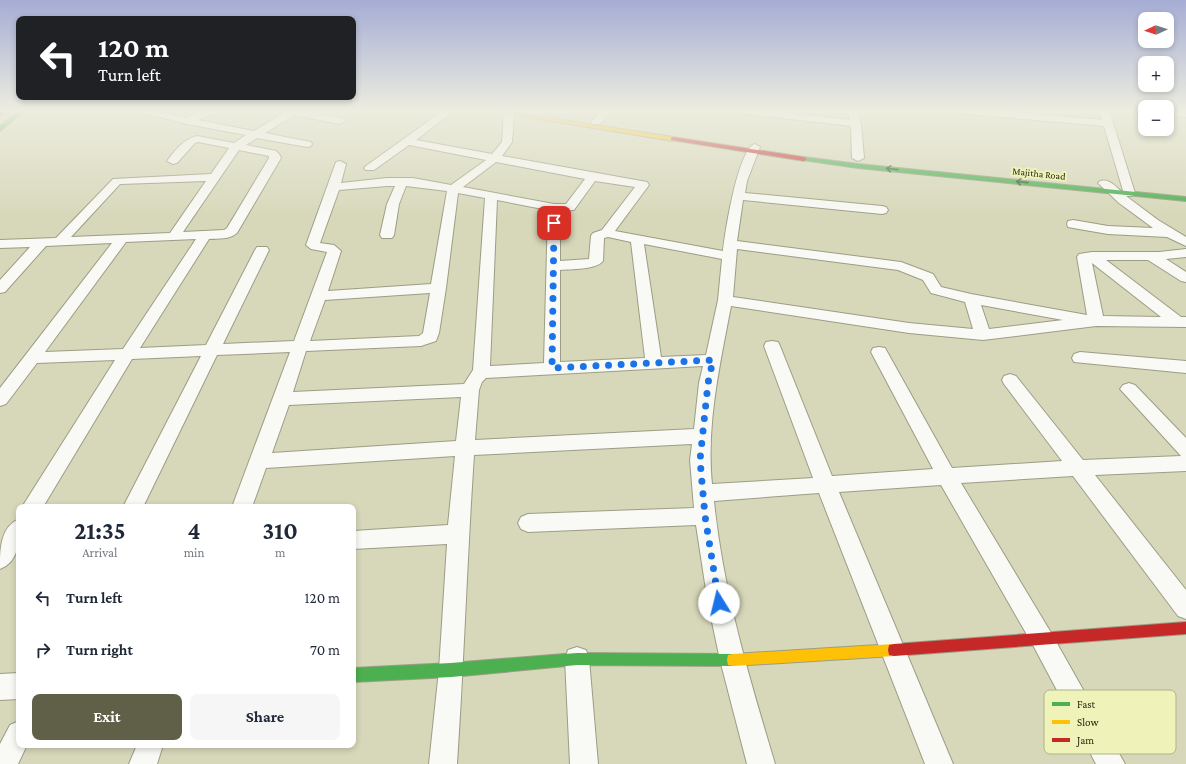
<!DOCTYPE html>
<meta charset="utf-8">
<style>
body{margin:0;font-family:"Crimson Pro",serif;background:#f6f6f7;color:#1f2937;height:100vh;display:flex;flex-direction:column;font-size:15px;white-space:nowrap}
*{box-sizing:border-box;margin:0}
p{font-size:13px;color:#747a83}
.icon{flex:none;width:22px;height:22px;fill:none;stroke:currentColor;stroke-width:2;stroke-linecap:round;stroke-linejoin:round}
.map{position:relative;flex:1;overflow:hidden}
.details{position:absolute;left:16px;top:504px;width:340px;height:244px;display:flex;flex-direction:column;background:#fff;border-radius:8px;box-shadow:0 2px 6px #0003}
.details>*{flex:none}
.guide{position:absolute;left:16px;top:16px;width:340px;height:84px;border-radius:8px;box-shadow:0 2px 6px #0003;background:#202124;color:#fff;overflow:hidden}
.needle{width:26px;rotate:266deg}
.tools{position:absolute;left:1138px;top:12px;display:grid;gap:8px}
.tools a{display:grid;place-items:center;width:36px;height:36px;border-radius:8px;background:#fff;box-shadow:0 2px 6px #0003;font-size:20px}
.pin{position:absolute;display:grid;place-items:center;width:34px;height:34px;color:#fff;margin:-17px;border-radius:8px;box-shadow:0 2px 6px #0006}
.me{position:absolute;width:44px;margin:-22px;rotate:351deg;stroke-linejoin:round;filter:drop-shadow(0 0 3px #0008)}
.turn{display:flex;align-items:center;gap:14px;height:84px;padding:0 16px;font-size:18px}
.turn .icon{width:52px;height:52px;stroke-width:2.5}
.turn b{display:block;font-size:28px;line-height:34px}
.eta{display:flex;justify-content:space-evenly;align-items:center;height:68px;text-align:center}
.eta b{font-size:24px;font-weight:700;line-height:28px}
.primary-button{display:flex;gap:8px;margin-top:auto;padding:8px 16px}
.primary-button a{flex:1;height:46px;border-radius:8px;background:#5f6047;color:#fff;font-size:16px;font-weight:700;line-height:46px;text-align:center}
.primary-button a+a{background:#f6f6f7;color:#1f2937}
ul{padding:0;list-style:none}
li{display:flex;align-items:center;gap:12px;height:52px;padding:0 16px}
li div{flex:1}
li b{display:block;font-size:15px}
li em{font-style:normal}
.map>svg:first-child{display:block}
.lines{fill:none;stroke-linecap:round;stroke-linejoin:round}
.street-casing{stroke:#9c9d85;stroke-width:2}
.fast-casing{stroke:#9c9d85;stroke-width:2}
.slow-casing{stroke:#9c9d85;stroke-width:2}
.jam-casing{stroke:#9c9d85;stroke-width:2}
.street{fill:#f9f9f5;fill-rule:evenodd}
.fast{fill:#4caf50;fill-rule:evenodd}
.slow{fill:#ffc107;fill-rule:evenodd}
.jam{fill:#c62828;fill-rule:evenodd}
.oneway{stroke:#336029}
.route{stroke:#1a73e8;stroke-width:7;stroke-dasharray:0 12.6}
.labels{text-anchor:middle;stroke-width:4;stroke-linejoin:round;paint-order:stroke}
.far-street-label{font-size:10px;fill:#1e1f09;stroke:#eff3ba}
.key{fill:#eff3ba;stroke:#b0b385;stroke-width:1}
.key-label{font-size:11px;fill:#1e1f09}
</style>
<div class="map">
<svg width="1186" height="764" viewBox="0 0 1186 764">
<rect width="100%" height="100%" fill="#d7d8ba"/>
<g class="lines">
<g class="street-casing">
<path id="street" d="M 138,110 L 155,110 L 186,118 L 205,110 L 219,110 L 217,112 L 198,120 L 254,131 L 289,110 L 301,110 L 344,119 L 345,121 L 340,124 L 294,115 L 265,133 L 311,142 L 312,144 L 311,146 L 307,147 L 257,138 L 246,145 L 276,151 L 279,154 L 281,158 L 237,233 C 229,240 219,238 209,239 L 140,348 L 206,345 L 255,250 L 257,247 L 267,247 L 269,250 L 223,344 L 294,341 L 327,252 L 311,249 L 306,245 L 336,162 L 340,161 L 346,164 L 341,183 L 387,178 L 413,178 L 451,185 L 486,160 L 409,145 L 374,170 L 366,170 L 364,168 L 366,166 L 444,110 L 455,110 L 416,140 L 492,154 L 502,142 L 504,114 L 509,111 L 514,114 L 512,142 L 502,156 L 647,182 L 649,185 L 615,231 L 723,251 C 725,233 738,148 755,144 L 760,147 L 747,181 L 745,193 L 882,206 L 886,207 L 888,210 L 886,213 L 882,214 L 743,200 L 737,241 L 901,262 L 933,274 L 941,287 L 971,294 L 1087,315 L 1077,257 L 1079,254 L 1092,252 L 1159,252 L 1186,249 L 1186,257 L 1166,259 L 1186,272 L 1186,282 L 1181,281 L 1148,260 L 1106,260 L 1181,317 L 1186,317 L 1186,327 L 1096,326 L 983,340 L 909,333 L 731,306 C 720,364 706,425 712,484 L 813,478 L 764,346 L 766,342 L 772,341 L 778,342 L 780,346 L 832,476 L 933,469 L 871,352 L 873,348 L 879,347 L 885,348 L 952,468 L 1062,461 L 1004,384 L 1002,380 L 1004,376 L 1010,374 L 1016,376 L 1083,460 L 1181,456 L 1120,389 L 1123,385 L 1129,383 L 1135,385 L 1186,438 L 1186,471 L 1095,475 L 1186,590 L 1186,619 L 1178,616 L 1073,476 L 961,483 L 1050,631 L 1125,764 L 1096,764 L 1034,647 L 941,485 L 839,492 L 953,764 L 925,764 L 819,493 L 714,501 C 723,591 749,677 775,764 L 747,764 L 720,660 L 708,603 L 696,525 L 528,532 L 521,529 L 518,523 L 521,517 L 528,514 L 694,508 L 690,460 L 692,444 L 474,455 C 467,558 464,661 457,764 L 429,764 L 439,670 L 447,544 L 353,549 L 353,531 L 448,525 L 455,456 L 266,468 L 252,507 L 232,507 L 290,352 L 217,355 L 143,507 L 123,507 L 201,356 L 132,359 L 43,507 L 22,507 L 115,360 L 37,363 L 6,404 L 0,406 L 0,388 L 112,243 L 46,246 L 5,292 L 0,293 L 0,280 L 30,247 L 0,248 L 0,240 L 56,238 L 113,179 L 211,174 L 229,148 L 198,142 L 195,143 L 177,163 L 173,164 L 167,161 C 175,150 184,139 197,136 L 234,143 L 246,135 L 187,124 L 140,112 ZM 239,150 L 269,156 L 269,158 L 227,228 L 224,230 L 183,232 ZM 496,162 L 585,179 L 566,204 L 554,204 L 463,187 ZM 206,181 L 170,233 L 71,237 L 120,184 ZM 595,181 L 635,187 L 602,230 L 593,233 L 591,236 L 589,259 L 560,261 L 560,211 L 574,210 ZM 387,186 L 395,186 L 387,204 L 380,235 L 382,238 L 392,238 L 394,235 L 399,204 L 406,186 L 447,191 L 431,284 L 328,291 L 341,251 L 334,245 L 320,243 L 339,190 ZM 458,193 L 485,198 L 473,370 L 464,384 L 293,392 L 306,351 L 421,346 L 436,341 L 439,333 L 446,288 ZM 497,200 L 548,210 L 544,363 L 490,366 ZM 608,237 L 631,242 L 645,358 L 560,362 L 560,270 C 571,269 596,270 603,261 L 604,238 ZM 196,239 L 123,349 L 45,352 L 126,242 ZM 644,244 L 722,259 L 718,300 L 706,355 L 661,357 ZM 737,249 L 898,270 L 923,280 L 931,293 L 965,302 L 973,329 L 909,323 L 733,297 ZM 1092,263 L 1161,317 L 1103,316 ZM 430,293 L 423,333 L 419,336 L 310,341 L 325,300 ZM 981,305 L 1063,320 L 989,329 ZM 703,366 L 699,383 L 694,429 L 475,440 L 479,390 L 482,382 L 486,378 ZM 461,397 L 456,441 L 272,453 L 289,405 Z
M 602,110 L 613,110 L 600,124 L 592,124 L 591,122 Z
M 736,110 L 765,110 L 850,120 L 847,110 L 857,110 L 861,124 L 864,158 L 858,161 L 852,158 L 851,126 L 741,113 Z
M 953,110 L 992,110 L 1102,120 L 1099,110 L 1109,110 L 1135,193 L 1133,196 L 1126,196 L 1158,220 L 1186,237 L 1186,246 L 1167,237 L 1108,234 L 1073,228 L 1068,227 L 1067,224 L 1068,221 L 1073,220 L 1108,226 L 1153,228 L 1119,203 L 1098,183 L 1100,181 C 1110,178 1117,188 1124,194 L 1104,126 L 958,113 Z
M 1133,110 L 1145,110 L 1145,114 L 1135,112 Z
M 1167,110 L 1186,111 L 1186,117 L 1167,115 Z
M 1080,352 L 1186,361 L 1186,373 L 1074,362 L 1072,358 L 1074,354 Z
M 19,519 C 19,537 21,561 0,569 C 0,550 0,527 19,519 Z
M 577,647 L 586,650 L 589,659 L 598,764 L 570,764 L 565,659 L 568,650 Z
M 19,673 L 19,699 L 0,700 L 0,674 Z
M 19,721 L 19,745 L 27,745 L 18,764 L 0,764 L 0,744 L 10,725 Z
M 137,745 L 163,745 L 157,764 L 129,764 Z"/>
</g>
<g class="fast-casing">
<path id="fast" d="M 20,110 L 26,110 L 0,131 L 0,126 Z
M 804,157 L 858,164 L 1186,197 L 1186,201 L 858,168 L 802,160 L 802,158 Z
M 577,653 L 733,654 L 738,655 L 739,660 L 738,665 L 733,666 L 577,665 L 451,677 L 353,682 L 353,668 L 451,663 Z"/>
</g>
<g class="slow-casing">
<path id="slow" d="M 483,110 L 496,110 L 673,137 L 676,139 L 673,141 Z
M 894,644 L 899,645 L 900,650 L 899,655 L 894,656 L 733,666 L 728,665 L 727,660 L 728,655 L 733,654 Z"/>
</g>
<g class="jam-casing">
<path id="jam" d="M 2,110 L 8,110 L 0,116 L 0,111 Z
M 673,137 L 804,157 L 807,159 L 804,161 L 671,140 L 671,138 Z
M 1186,622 L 1186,634 L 894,656 L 889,655 L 888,650 L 889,645 L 894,644 Z"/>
</g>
<use href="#street" class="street"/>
<use href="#fast" class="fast"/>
<use href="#slow" class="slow"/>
<use href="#jam" class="jam"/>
</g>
<defs><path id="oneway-shaft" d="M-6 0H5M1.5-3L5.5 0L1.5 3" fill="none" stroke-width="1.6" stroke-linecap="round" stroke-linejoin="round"/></defs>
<g class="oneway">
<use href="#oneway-shaft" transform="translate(892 169) rotate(-174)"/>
<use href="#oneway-shaft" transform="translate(1022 182) rotate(-174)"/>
</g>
<linearGradient id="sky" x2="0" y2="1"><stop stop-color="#a5add4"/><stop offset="0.51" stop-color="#edede0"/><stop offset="1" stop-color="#edede0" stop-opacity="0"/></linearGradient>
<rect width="1186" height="217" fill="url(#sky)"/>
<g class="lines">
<path class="route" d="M 554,223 L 552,368 L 713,360 L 708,383 L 700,460 L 705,516 L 719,603"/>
</g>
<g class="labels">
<g class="far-street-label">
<text transform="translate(1039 173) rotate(6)" y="4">Majitha Road</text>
</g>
</g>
<rect x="1044" y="690" width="132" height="64" rx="6" class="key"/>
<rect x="1052" y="702" width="18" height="4" fill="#4caf50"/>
<rect x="1052" y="720" width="18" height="4" fill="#ffc107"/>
<rect x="1052" y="738" width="18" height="4" fill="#c62828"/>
<g class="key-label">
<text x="1077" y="708">Fast</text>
<text x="1077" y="726">Slow</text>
<text x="1077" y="744">Jam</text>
</g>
</svg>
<div class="tools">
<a><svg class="needle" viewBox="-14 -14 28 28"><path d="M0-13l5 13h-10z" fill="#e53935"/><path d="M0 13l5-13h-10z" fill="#747a83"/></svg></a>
<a>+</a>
<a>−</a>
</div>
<div class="pin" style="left:554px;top:223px;background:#d93025"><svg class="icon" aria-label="arrive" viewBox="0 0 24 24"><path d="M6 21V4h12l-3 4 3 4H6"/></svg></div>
<svg class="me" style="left:719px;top:603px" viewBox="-20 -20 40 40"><circle r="19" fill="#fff"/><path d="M0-13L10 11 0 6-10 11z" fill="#1a73e8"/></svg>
<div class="guide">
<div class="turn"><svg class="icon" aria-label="left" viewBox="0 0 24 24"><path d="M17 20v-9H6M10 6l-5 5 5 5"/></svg><div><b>120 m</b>Turn left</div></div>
</div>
<section class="details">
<div class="eta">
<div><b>21:35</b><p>Arrival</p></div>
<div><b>4</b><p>min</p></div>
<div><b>310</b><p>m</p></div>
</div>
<ul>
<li><svg class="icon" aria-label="left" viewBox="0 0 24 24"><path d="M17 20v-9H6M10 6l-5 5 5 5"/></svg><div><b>Turn left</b></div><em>120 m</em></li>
<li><svg class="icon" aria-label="right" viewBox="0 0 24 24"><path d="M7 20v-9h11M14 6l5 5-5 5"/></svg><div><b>Turn right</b></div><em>70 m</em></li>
</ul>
<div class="primary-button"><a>Exit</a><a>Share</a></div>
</section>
</div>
